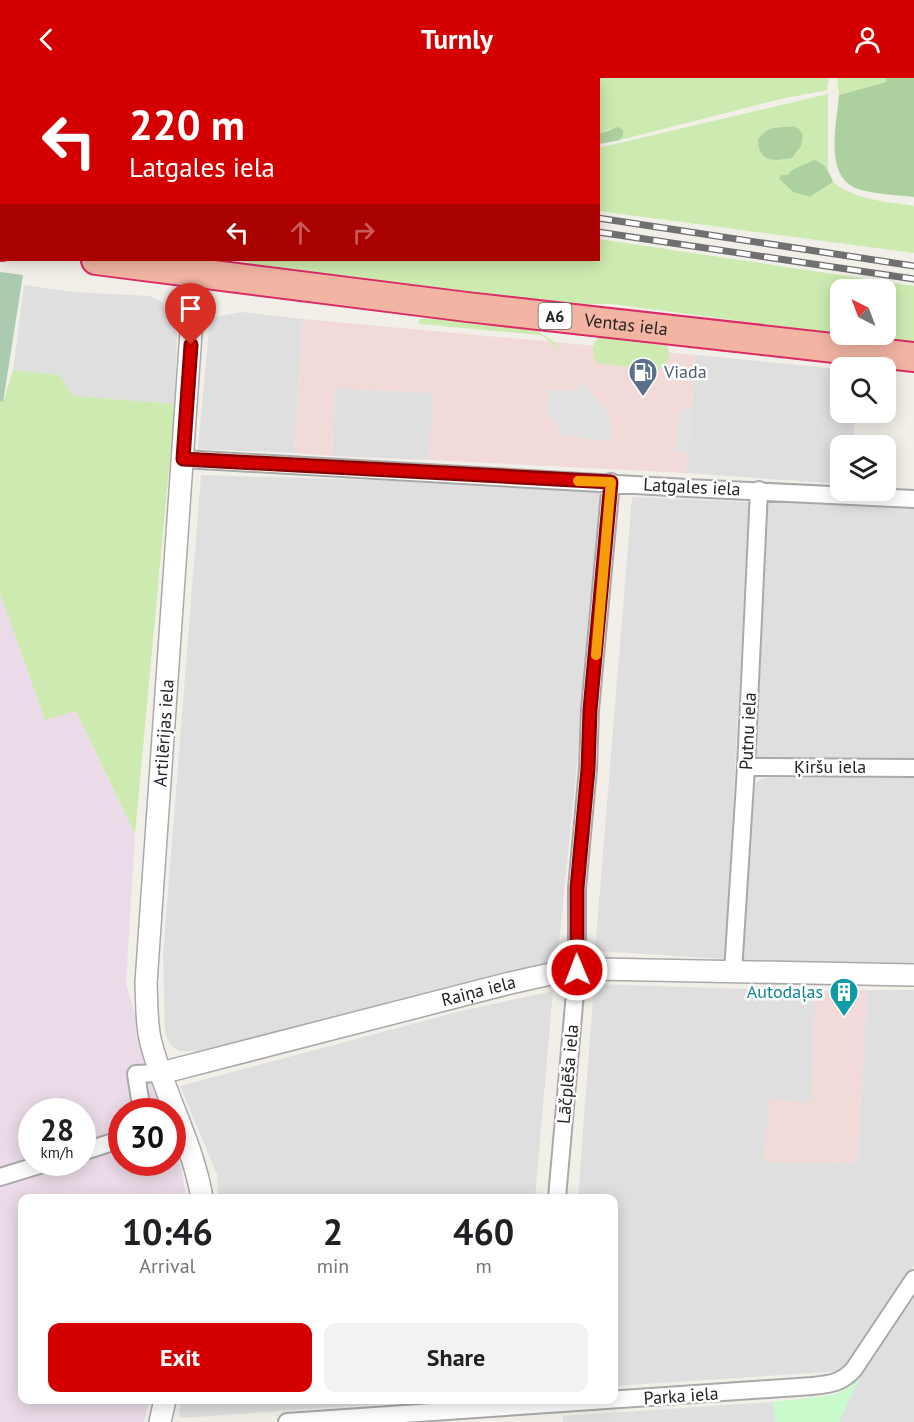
<!DOCTYPE html>
<meta charset="utf-8">
<style>
body{margin:0;font-family:"PT Sans",sans-serif;background:#f2f2f2;color:#202124;height:100vh;display:flex;flex-direction:column;font-size:22px;white-space:nowrap}
*{box-sizing:border-box;margin:0}
p{font-size:20px;color:#757577}
.icon{flex:none;width:33px;height:33px;fill:none;stroke:currentColor;stroke-width:2;stroke-linecap:round;stroke-linejoin:round}
.map{position:relative;flex:1;overflow:hidden}
.details{position:absolute;left:18px;top:1116px;width:600px;height:210px;display:flex;flex-direction:column;background:#fff;border-radius:12px;box-shadow:0 3px 15px #0003}
.details>*{flex:none}
.hud{position:absolute;left:0px;top:0px;width:600px;height:183px;box-shadow:0 3px 15px #0003;background:#d40000;color:#fff;overflow:hidden}
.needle{width:39px;rotate:318deg}
.buttons{position:absolute;left:830px;top:201px;display:grid;gap:12px}
.buttons a{display:grid;place-items:center;width:66px;height:66px;border-radius:12px;background:#fff;box-shadow:0 3px 15px #0003;font-size:30px}
.speed{position:absolute;left:18px;top:1020px;display:flex;gap:12px;font-size:30px;font-weight:700;text-align:center}
.speed>*{display:grid;place-content:center;width:78px;height:78px;border-radius:50%;background:#fff;box-shadow:0 3px 15px #0003;line-height:1}
.speed small{font-size:15px;font-weight:400}
.speed .limit{border:9px solid #d22;background:#fff;color:#111}
.pin{position:absolute;display:grid;place-items:center;width:51px;height:51px;color:#fff;margin:-62px -26px;border-radius:50% 50% 50% 0;rotate:-45deg;box-shadow:0 0 6px #0007}
.pin .icon{rotate:45deg}
.me{position:absolute;width:66px;margin:-33px;rotate:359deg;stroke-linejoin:round;filter:drop-shadow(0 0 4px #0008)}
.turn{display:flex;align-items:center;gap:21px;height:126px;padding:0 30px;font-size:27px}
.turn .icon{width:78px;height:78px;stroke-width:2.5}
.turn b{display:block;font-size:42px;line-height:51px}
.lanes{display:flex;align-items:center;height:57px;padding:0 30px;background:#0003;justify-content:center;gap:30px;direction:ltr}
.lanes .off{opacity:.35}
.eta{display:flex;justify-content:space-evenly;align-items:center;height:102px;text-align:center}
.eta b{font-size:36px;font-weight:600;line-height:42px}
.action{display:flex;gap:12px;margin-top:auto;padding:12px 30px}
.action a{flex:1;height:69px;border-radius:12px;background:#d40000;color:#fff;font-size:24px;font-weight:600;line-height:69px;text-align:center}
.action a+a{background:#f2f2f2;color:#202124}
header{display:flex;justify-content:space-between;align-items:center;height:78px;padding:0 30px;background:#d40000;color:#fff;font-size:27px;font-weight:600}
.map>svg:first-child{display:block}
.residential{fill:#e0dfdf}
.commercial{fill:#f2dad9}
.industrial{fill:#ebdbe8;fill-rule:evenodd}
.grass{fill:#cdebb0;fill-rule:evenodd}
.forest{fill:#add19e}
.cemetery{fill:#aacbaf}
.park{fill:#c8facc}
.parking{fill:#e2e2e2}
.lines{fill:none;stroke-linecap:round;stroke-linejoin:round}
.minor-casing{stroke:#a9a9a9;stroke-width:20}
.tertiary-casing{stroke:#a9a9a9;stroke-width:24}
.trunk-casing{stroke:#dc2a67;stroke-width:32}
.minor{stroke:#fff;stroke-width:16}
.tertiary{stroke:#fff;stroke-width:21}
.trunk{stroke:#f2b4a3;stroke-width:28}
.rail-casing{stroke:#707070;stroke-width:7}
.rail{stroke:#fff;stroke-width:4.5;stroke-dasharray:14;stroke-linecap:butt}
.route-casing{stroke:#8a0000;stroke-width:15}
.route{stroke:#d40000;stroke-width:10}
.slow{stroke:#f59e0b;stroke-width:10}
.labels{text-anchor:middle;stroke-width:5;stroke-linejoin:round;paint-order:stroke}
.shield{fill:#fff;stroke:#646464;stroke-width:1.5}
.shield-label{font-size:16px;font-weight:bold;fill:#222}
.street-label{font-size:18px;fill:#222;stroke:#fff}
.service-label{font-size:18px;fill:#4e5e75;stroke:#fff;text-anchor:start}
.culture-label{font-size:18px;fill:#0d838f;stroke:#fff;text-anchor:end}
</style>
<header><svg class="icon" aria-label="back" viewBox="0 0 24 24"><path d="M15 5l-7 7 7 7"/></svg>Turnly<svg class="icon" aria-label="person" viewBox="0 0 24 24"><circle cx="12" cy="8" r="4"/><path d="M4 21q1-7 8-7t8 7"/></svg></header>
<div class="map">
<svg width="914" height="1344" viewBox="0 0 914 1344">
<rect width="100%" height="100%" fill="#f2efe9"/>
<path class="residential" d="M 306,0 L 502,0 L 492,2 Z
M 24,207 L 73,214 L 150,218 L 163,225 L 167,240 L 177,256 L 175,326 L 73,318 L 59,297 L 13,292 Z
M 242,234 L 303,241 L 295,375 L 198,371 L 210,240 Z
M 696,277 L 840,291 L 840,334 L 855,335 L 853,367 L 840,368 L 840,406 L 686,395 Z
M 334,310 L 434,315 L 429,382 L 332,378 Z
M 201,397 L 605,409 L 557,885 L 197,973 L 180,973 L 171,968 L 165,955 L 163,877 Z
M 632,419 L 749,424 L 725,881 L 595,873 Z
M 767,423 L 914,431 L 914,680 L 752,680 Z
M 914,698 L 914,889 L 741,886 L 752,707 L 763,700 Z
M 594,906 L 812,913 L 815,929 L 812,1023 L 803,1025 L 857,1084 L 867,912 L 914,912 L 914,1187 L 889,1226 L 850,1278 L 844,1293 L 614,1308 L 614,1120 L 578,1120 Z
M 553,913 L 535,1120 L 218,1120 L 217,1096 L 180,1008 L 461,933 Z
M 914,1220 L 914,1344 L 839,1344 L 859,1300 Z
M 182,1322 L 436,1322 L 181,1340 L 179,1334 Z
M 773,1324 L 776,1344 L 563,1344 L 563,1338 Z"/>
<path class="commercial" d="M 303,241 L 696,277 L 686,395 L 429,382 L 433,315 L 334,310 L 332,378 L 295,375 Z
M 867,912 L 857,1085 L 764,1084 L 769,1020 L 803,1025 L 812,1022 L 815,929 L 812,913 Z"/>
<path class="industrial" d="M 0,515 L 45,641 L 76,633 L 135,756 L 126,906 L 164,1033 L 122,1034 L 122,1084 L 172,1084 L 173,1062 L 182,1094 L 186,1120 L 22,1120 L 22,1322 L 149,1322 L 144,1344 L 0,1344 ZM 32,1034 L 82,1034 L 82,1084 L 32,1084 Z"/>
<path class="grass" d="M 0,0 L 207,0 L 208,1 L 2,2 L 1,21 Z
M 580,0 L 829,0 L 827,12 L 823,13 L 785,20 L 620,62 L 623,58 L 609,51 L 602,55 L 599,54 L 598,2 L 577,2 Z
M 837,0 L 886,0 L 886,4 L 839,17 Z
M 828,16 L 828,92 L 820,83 L 810,119 L 833,104 C 856,123 886,123 914,128 L 914,175 L 599,133 L 598,70 ZM 793,48 L 803,57 C 800,72 796,79 781,83 L 758,61 C 770,46 776,51 793,48 Z
M 599,161 L 914,208 L 914,264 L 846,257 L 885,256 L 885,212 L 840,212 L 840,256 L 612,226 L 584,226 L 466,214 L 253,186 L 237,182 L 598,182 Z
M 451,240 L 538,253 L 554,264 L 563,276 L 542,257 L 419,246 L 419,241 Z
M 599,259 L 667,268 C 672,278 667,287 657,293 L 598,285 C 591,278 591,266 599,259 Z
M 13,292 L 59,297 L 73,318 L 175,326 L 135,756 L 76,633 L 45,642 L 0,515 L 0,323 L 3,324 Z"/>
<path class="forest" d="M 886,0 L 914,0 L 914,119 C 897,117 873,116 858,111 C 823,99 837,45 839,17 L 886,4 Z
M 793,48 L 799,51 L 803,57 L 801,68 L 792,80 C 773,84 758,84 758,61 C 770,46 776,51 793,48 Z
M 618,49 L 623,52 L 623,58 L 620,62 L 599,66 L 599,54 L 602,55 Z
M 814,82 C 826,85 829,94 833,104 L 810,119 L 793,114 L 779,100 L 782,97 L 788,97 L 792,92 Z"/>
<path class="cemetery" d="M 0,194 L 23,197 L 3,324 L 0,323 Z"/>
<path class="park" d="M 859,1300 L 839,1344 L 776,1344 L 773,1324 L 833,1317 L 846,1311 Z"/>
<path class="parking" d="M 583,304 L 608,335 L 611,344 L 610,351 L 612,351 L 611,363 L 579,360 L 579,358 L 559,357 L 559,350 L 547,335 L 548,311 L 572,313 Z
M 681,331 L 692,332 L 687,375 L 675,373 Z"/>
<g class="lines">
<g class="minor-casing">
<path id="minor" d="M 183,381 L 687,410 L 914,421
M 746,689 L 914,690
M 733,894 L 746,689 L 759,412
M 142,1034 L 136,996 L 161,995
M 82,1074 L 122,1061
M 0,1099 L 49,1084
M 557,1120 L 577,892 L 577,810 L 588,691 L 590,632 L 611,404
M 287,1344 L 812,1308 C 830,1306 842,1305 854,1291 L 914,1201"/>
</g>
<g class="tertiary-casing">
<g id="tertiary">
<path d="M 222,2 L 222,0"/>
<path d="M 196,182 L 146,905 C 147,925 146,946 151,965 C 165,1018 193,1066 202,1120"/>
<path id="s1" d="M 161,995 L 510,905 L 555,895 L 597,891 L 914,897"/>
<path d="M 160,1344 L 165,1322"/>
</g>
</g>
<g class="trunk-casing">
<g id="trunk">
<path d="M 0,168 L 2,168"/>
<path id="s2" d="M 96,182 L 467,229 L 914,279"/>
</g>
</g>
<use href="#minor" class="minor"/>
<use href="#tertiary" class="tertiary"/>
<use href="#trunk" class="trunk"/>
<g class="rail-casing">
<path id="rail" d="M 564,2 L 568,0
M 0,23 L 2,23
M 0,63 L 2,64
M 598,140 L 914,188
M 598,154 L 914,201"/>
</g>
<use href="#rail" class="rail"/>
</g>
<g class="lines">
<g class="route-casing">
<path id="route" d="M 191,267 L 183,381 L 611,404 L 590,632 L 588,691 L 577,810 L 577,892"/>
</g>
<use href="#route" class="route"/>
<path class="slow" d="M 578,403 L 611,404 L 596,577"/>
</g>
<defs>
<g id="fuel-pin" transform="scale(1.5)"><path d="M0 17L-7.5 6A9.5 9.5 0 1 1 7.5 6Z" fill="#5c6f8a" stroke="#fff"/><path d="M-5.5-6h7V0h2V4h1.3V-2.5L3-4.5l.8-.8L6-3V5H2.5V1h-1V6h-7ZM-4.2-4.7v3.2H.2V-4.7Z" fill="#fff"/></g>
<g id="building-pin" transform="scale(1.5)"><path d="M0 17L-7.5 6A9.5 9.5 0 1 1 7.5 6Z" fill="#0f9aa8" stroke="#fff"/><path d="M-4-6H4V6H1V3H-1V6H-4ZM-2.5-4.3h1.7v1.8h-1.7ZM.8-4.3h1.7v1.8H.8ZM-2.5-1h1.7V.8h-1.7ZM.8-1h1.7V.8H.8Z" fill="#fff"/></g>
</defs>
<g fill-rule="evenodd">
<use href="#fuel-pin" x="643" y="294"/>
<use href="#building-pin" x="844" y="914"/>
</g>
<g class="labels">
<rect class="shield" x="538.5" y="225" width="33" height="26" rx="4.5"/>
<g class="shield-label">
<text x="555" y="244">A6</text>
</g>
<g class="street-label">
<text dy="6" stroke="none"><textPath href="#s2" startOffset="534">Ventas iela</textPath></text>
<text transform="translate(692 409) rotate(3)" y="6">Latgales iela</text>
<text transform="translate(748 653) rotate(-87)" y="6">Putnu iela</text>
<text transform="translate(164 655) rotate(-86)" y="6">Artilērijas iela</text>
<text x="830" y="695">Ķiršu iela</text>
<text dy="6" stroke="none"><textPath href="#s1" startOffset="328">Raiņa iela</textPath></text>
<text transform="translate(568 996) rotate(-85)" y="6">Lāčplēša iela</text>
<text transform="translate(681 1318) rotate(-4)" y="6">Parka iela</text>
</g>
<g class="service-label">
<text x="664" y="300">Viada</text>
</g>
<g class="culture-label">
<text x="823" y="920">Autodaļas</text>
</g>
</g>
</svg>
<div class="buttons">
<a><svg class="needle" viewBox="-14 -14 28 28"><path d="M0-13l5 13h-10z" fill="#e53935"/><path d="M0 13l5-13h-10z" fill="#757577"/></svg></a>
<a><svg class="icon" aria-label="search" viewBox="0 0 24 24"><circle cx="10" cy="10" r="6"/><path d="M15 15l6 6"/></svg></a>
<a><svg class="icon" aria-label="layers" viewBox="0 0 24 24"><path d="M12 4l9 5-9 5-9-5zM3 14l9 5 9-5"/></svg></a>
</div>
<div class="speed"><div>28<small>km/h</small></div><div class="limit">30</div></div>
<div class="pin" style="left:191px;top:267px;background:#d93025"><svg class="icon" aria-label="arrive" viewBox="0 0 24 24"><path d="M6 21V4h12l-3 4 3 4H6"/></svg></div>
<svg class="me" style="left:577px;top:892px" viewBox="-20 -20 40 40"><circle r="17" fill="#d40000" stroke="#fff" stroke-width="3"/><path d="M0-11L8 9 0 5-8 9z" fill="#fff"/></svg>
<div class="hud">
<div class="turn"><svg class="icon" aria-label="left" viewBox="0 0 24 24"><path d="M17 20v-9H6M10 6l-5 5 5 5"/></svg><div><b>220 m</b>Latgales iela</div></div>
<div class="lanes"><svg class="icon" aria-label="left" viewBox="0 0 24 24"><path d="M17 20v-9H6M10 6l-5 5 5 5"/></svg><svg class="icon off" aria-label="ahead" viewBox="0 0 24 24"><path d="M12 20V5M6 11l6-6 6 6"/></svg><svg class="icon off" aria-label="right" viewBox="0 0 24 24"><path d="M7 20v-9h11M14 6l5 5-5 5"/></svg></div>
</div>
<section class="details">
<div class="eta">
<div><b>10:46</b><p>Arrival</p></div>
<div><b>2</b><p>min</p></div>
<div><b>460</b><p>m</p></div>
</div>
<div class="action"><a>Exit</a><a>Share</a></div>
</section>
</div>
